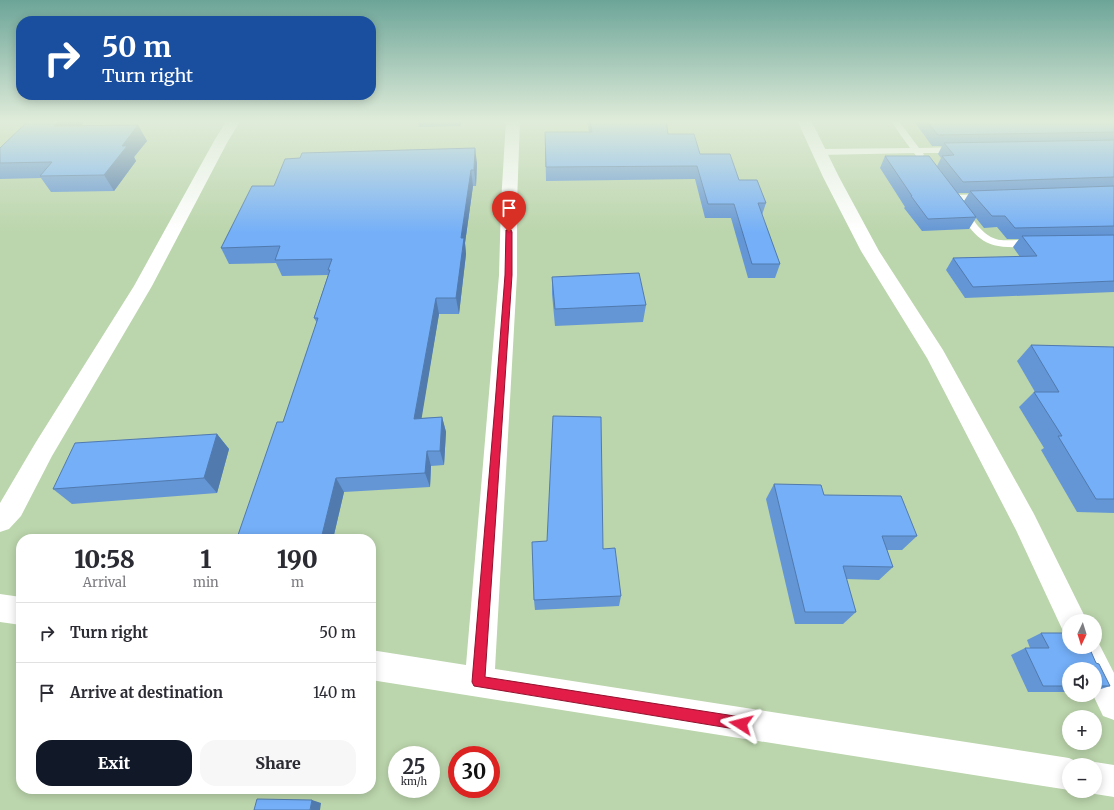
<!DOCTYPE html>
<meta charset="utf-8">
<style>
body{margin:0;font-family:Merriweather,serif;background:#f7f7f7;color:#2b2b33;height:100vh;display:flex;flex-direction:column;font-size:15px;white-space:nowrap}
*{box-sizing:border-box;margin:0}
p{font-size:13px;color:#7c7c81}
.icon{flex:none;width:22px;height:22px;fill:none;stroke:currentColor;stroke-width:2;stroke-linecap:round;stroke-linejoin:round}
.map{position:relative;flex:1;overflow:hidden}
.drawer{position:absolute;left:16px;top:534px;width:360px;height:260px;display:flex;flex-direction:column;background:#fff;border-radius:16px;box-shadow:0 2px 10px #0003}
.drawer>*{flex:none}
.guide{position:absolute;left:16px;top:16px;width:360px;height:84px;border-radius:16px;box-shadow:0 2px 10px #0003;background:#1a4fa0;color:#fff;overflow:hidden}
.needle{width:26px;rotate:184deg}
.buttons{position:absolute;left:1062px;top:614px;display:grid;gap:8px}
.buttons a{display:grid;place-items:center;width:40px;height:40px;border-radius:50%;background:#fff;box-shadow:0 2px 10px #0003;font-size:20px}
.speed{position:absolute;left:388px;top:746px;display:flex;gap:8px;font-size:20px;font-weight:700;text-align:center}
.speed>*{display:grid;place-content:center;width:52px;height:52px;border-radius:50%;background:#fff;box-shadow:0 2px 10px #0003;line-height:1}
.speed small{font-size:10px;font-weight:400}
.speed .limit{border:6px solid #d22;background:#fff;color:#111}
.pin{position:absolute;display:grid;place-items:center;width:34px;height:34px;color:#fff;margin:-41px -17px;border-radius:50% 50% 50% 0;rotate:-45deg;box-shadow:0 0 4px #0007}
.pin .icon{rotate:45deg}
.me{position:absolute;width:44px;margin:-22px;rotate:279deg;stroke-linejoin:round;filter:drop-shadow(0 0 3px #0008)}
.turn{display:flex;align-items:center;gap:14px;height:84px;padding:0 20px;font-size:18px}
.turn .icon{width:52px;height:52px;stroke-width:2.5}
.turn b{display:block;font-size:28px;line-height:34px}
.eta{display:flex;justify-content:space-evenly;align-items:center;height:68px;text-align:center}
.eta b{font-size:24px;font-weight:800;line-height:28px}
.primary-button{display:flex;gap:8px;margin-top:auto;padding:8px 20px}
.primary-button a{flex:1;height:46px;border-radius:16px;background:#111827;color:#fff;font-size:16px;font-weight:800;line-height:46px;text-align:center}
.primary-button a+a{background:#f7f7f7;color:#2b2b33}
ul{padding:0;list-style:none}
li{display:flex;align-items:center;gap:12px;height:60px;padding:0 20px;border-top:1px solid #e1e1e2}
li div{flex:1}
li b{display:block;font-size:15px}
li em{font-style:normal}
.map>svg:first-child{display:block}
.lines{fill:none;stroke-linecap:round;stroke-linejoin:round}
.lane{fill:#fff;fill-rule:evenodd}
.street{fill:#fff;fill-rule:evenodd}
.wall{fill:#6496d5;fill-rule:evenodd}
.shaded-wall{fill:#517aae}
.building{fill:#74aff8;stroke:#517aae}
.route{fill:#e11d48;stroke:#92132f}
</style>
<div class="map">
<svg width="1114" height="810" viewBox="0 0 1114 810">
<rect width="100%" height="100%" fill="#bbd5ac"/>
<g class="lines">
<path class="lane" d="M 890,120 L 898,120 L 919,148 L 958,147 L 962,150 L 958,153 L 923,153 L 924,155 L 920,158 L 917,157 L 914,153 L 820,155 L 816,152 L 820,149 L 910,148 Z
M 984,194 L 989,197 L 987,199 L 952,201 L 947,198 L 952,195 Z
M 962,207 L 965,208 C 973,219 982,235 996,239 C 1007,243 1033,236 1039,243 C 1035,248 1028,246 1022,247 C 984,249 977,239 957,210 Z"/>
<path class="street" d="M 227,120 L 241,120 L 228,141 L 152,286 L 52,456 L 21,516 L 9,529 L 0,532 L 0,503 L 36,442 L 134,286 L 214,141 Z
M 506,120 L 520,120 L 517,203 L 517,275 L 495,669 L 1069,758 L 1080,763 L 1082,765 L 1069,765 L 1069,790 L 371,680 L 371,650 L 466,665 L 499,275 L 501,203 Z
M 797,120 L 811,120 L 839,177 L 879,251 L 943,350 L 1034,514 L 1087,621 L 1069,621 L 1069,633 L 1063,631 L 1016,530 L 927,358 L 861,251 L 823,177 Z
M 0,594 L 21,597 L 21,625 L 0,622 Z
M 1095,636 L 1114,673 L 1114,720 L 1103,716 L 1093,695 L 1095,695 L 1095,669 L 1081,669 L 1072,647 L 1095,647 Z
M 1095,762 L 1114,765 L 1114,797 L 1095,794 L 1087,791 L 1095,791 L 1095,765 L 1087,765 Z"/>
</g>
<path class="wall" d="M 418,120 L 462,120 L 460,126 L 419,127 Z
M 587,120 L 666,120 L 668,134 L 700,154 L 739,180 L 766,203 L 762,215 L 780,264 L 775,278 L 748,278 L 731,218 L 705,218 L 695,179 L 546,181 L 545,132 L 589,132 Z
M 913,120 L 1114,120 L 1114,292 L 965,298 L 946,270 L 953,258 L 1020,257 L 1013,247 L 1019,239 L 1007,239 L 997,227 L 984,228 L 976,218 L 969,229 L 922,231 L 904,208 L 905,207 L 880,168 L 885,156 L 937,166 L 941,158 L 938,154 L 942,146 L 932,146 ZM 958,193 L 969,193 L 964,201 Z
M 138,125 L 147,141 L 134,157 L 136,161 L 114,191 L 51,192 L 41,178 L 0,179 L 0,148 L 81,126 Z
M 477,163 L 476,186 L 473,186 L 465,243 L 466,254 L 459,314 L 439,314 L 421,418 L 442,417 L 446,432 L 444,465 L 431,466 L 430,487 L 344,492 L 333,539 L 241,539 L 238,535 L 283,422 L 317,323 L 314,318 L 328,275 L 282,276 L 276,263 L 229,264 L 221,248 L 274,186 Z
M 552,277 L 646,305 L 643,322 L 555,326 L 552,294 Z
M 1031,345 L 1114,347 L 1114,513 L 1077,512 L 1041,450 L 1044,448 L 1019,407 L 1034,392 L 1035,392 L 1017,361 Z
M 217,434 L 229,449 L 217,493 L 72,504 L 53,489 Z
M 774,484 L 824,495 L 917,536 L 902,550 L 887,550 L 893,567 L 879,580 L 846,579 L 856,612 L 843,624 L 795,624 L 766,499 Z
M 603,549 L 621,596 L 619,606 L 535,610 L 534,600 Z
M 1041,633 L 1096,663 L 1110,686 L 1095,691 L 1095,669 L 1069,669 L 1069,692 L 1028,692 L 1011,655 L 1025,648 L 1030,648 L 1027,640 Z"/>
<path class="shaded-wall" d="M 61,120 L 87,120 L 64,141 L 54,126 Z
M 459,120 L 462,120 L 460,126 Z
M 138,125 L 147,141 L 134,157 L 136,161 L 114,191 L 104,175 L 122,146 Z
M 475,148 L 477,163 L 476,186 L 474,170 Z
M 471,170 L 473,186 L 465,243 L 466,254 L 459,314 L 456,298 L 461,238 Z
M 436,298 L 439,314 L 419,434 L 414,419 Z
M 442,417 L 446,432 L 444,465 L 440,451 Z
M 217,434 L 229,449 L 217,493 L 204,478 Z
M 427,451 L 431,466 L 430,487 L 425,473 Z
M 336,478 L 344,492 L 333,539 L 325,539 L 322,535 Z
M 312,800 L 321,803 L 320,810 L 310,810 Z"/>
<path class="building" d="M 29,120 L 61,120 L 54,126 L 138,125 L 122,146 L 127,146 L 104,175 L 40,176 L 52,162 L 0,163 L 0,148 Z
M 590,120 L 666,120 L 668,134 L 694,134 L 700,154 L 730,154 L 739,180 L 757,180 L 766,203 L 758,203 L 780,264 L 752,264 L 734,204 L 708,204 L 697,166 L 546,167 L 545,132 L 592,132 Z
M 926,120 L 1114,120 L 1114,132 L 938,135 Z
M 1114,140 L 1114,177 L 963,182 L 942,156 L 954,155 L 944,143 Z
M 475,148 L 474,170 L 471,170 L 461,238 L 464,238 L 456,298 L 436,298 L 414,419 L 442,417 L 440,451 L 427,451 L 425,473 L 336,478 L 322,535 L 238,535 L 277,422 L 283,422 L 318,318 L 314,318 L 330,270 L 328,270 L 332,259 L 275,260 L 280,246 L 221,248 L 252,186 L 274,186 L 285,159 L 300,158 L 302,153 Z
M 885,156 L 929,156 L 976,217 L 928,219 L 911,196 L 912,196 Z
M 1114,186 L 1114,226 L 1015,228 L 1005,216 L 992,216 L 970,191 Z
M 1114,235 L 1114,281 L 973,287 L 953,258 L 1037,256 L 1022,236 Z
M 639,273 L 646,305 L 555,309 L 552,277 Z
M 1031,345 L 1114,347 L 1114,499 L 1096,499 L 1058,436 L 1062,436 L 1034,392 L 1059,392 Z
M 553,416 L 601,417 L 603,549 L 615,548 L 621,596 L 534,600 L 532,542 L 547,541 Z
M 217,434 L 204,478 L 53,489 L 75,443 Z
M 774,484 L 821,485 L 824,495 L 901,496 L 917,536 L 882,536 L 893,567 L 843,566 L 856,612 L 805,612 Z
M 1041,633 L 1069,633 L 1069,647 L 1089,647 L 1096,663 L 1099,664 L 1110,686 L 1095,686 L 1095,669 L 1069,669 L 1069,686 L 1043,686 L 1025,648 L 1049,648 Z
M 257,799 L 312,800 L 310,810 L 254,810 Z"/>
<linearGradient id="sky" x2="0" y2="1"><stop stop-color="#6ca598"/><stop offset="0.52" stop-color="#e0ecda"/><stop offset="1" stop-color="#e0ecda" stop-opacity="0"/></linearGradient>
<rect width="1114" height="233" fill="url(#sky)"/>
<path class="route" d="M 506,230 L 511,230 L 512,232 L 512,275 L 485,677 L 741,717 L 745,719 L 747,724 L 745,728 L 741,730 L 474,686 L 472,682 L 495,405 L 505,275 Z"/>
</svg>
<div class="buttons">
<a><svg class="needle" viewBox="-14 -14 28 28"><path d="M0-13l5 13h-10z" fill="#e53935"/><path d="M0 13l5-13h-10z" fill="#7c7c81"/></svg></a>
<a><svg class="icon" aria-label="sound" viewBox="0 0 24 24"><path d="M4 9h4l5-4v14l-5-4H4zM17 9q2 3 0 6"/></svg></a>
<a>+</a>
<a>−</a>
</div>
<div class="speed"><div>25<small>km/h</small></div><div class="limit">30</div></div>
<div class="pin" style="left:509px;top:232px;background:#d93025"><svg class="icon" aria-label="arrive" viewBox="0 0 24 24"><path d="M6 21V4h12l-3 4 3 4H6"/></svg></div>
<svg class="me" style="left:741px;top:724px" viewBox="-20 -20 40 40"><path d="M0-17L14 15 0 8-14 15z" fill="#e11d48" stroke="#fff" stroke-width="4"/></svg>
<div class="guide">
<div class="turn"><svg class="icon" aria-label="right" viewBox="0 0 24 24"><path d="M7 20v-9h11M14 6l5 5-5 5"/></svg><div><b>50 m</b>Turn right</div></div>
</div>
<section class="drawer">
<div class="eta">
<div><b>10:58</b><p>Arrival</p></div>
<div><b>1</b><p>min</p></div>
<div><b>190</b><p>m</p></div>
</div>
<ul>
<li><svg class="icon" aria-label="right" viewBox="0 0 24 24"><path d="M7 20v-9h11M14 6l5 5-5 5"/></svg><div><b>Turn right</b></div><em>50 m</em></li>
<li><svg class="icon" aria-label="arrive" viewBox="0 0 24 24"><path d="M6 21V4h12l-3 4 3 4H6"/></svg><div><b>Arrive at destination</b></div><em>140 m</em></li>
</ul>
<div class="primary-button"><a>Exit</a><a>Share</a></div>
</section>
</div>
